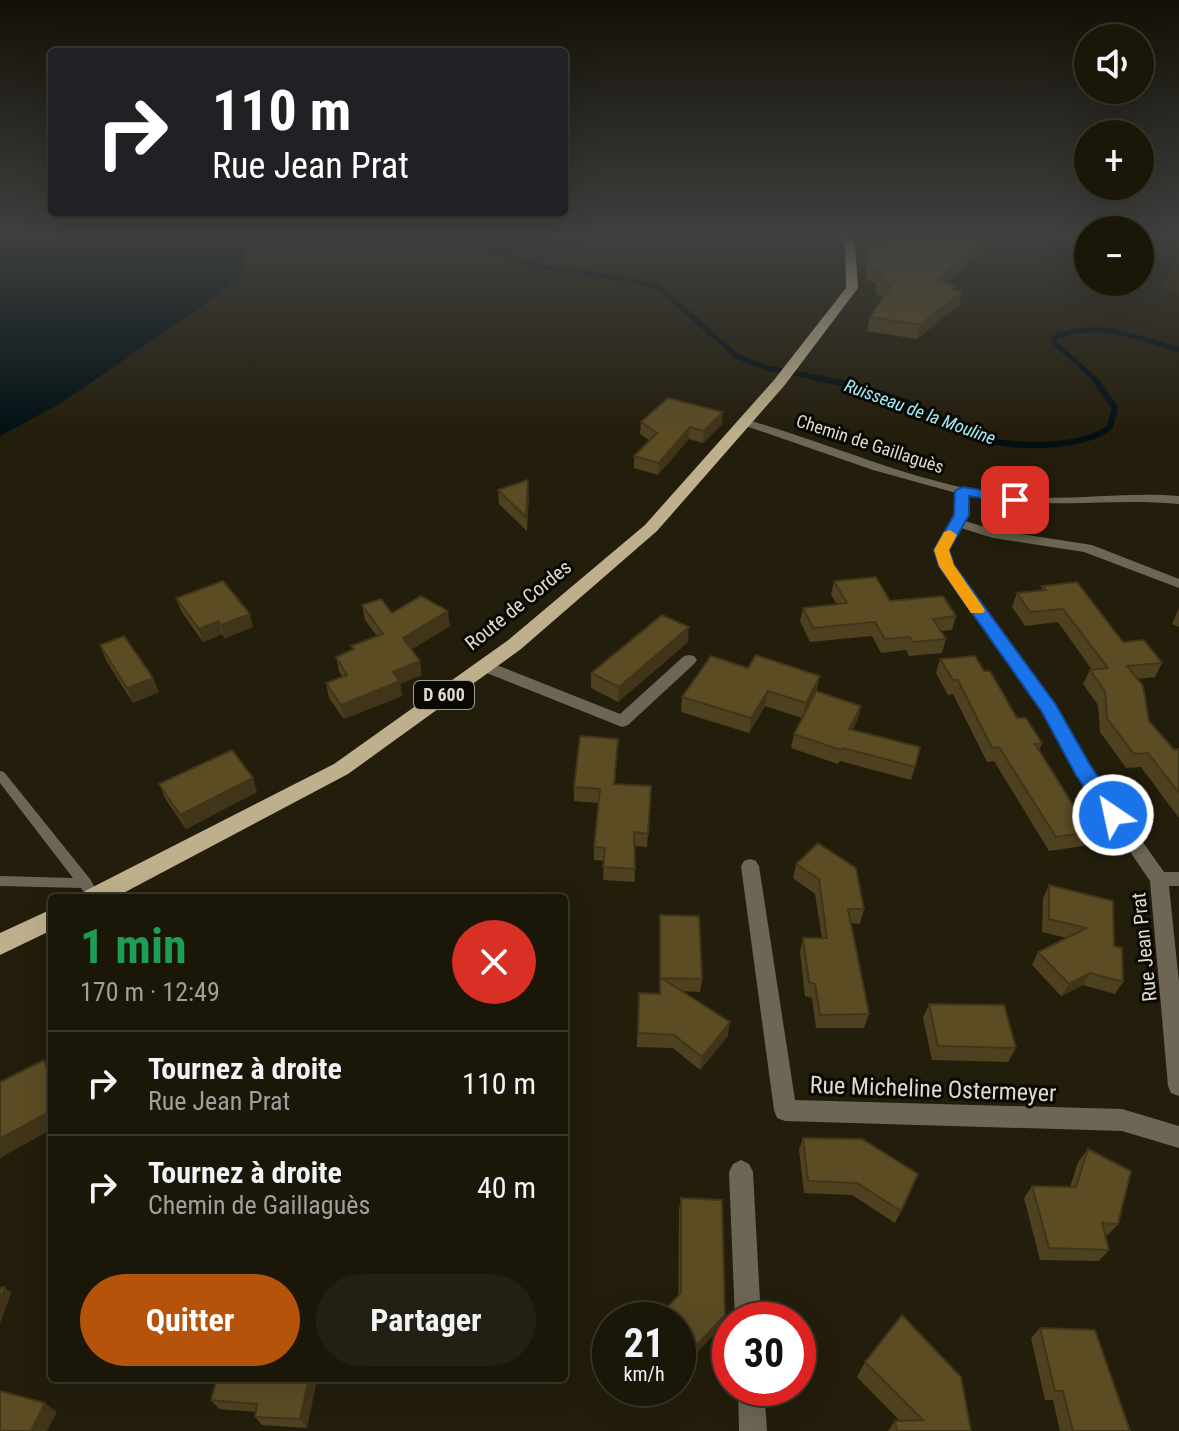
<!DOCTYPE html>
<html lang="fr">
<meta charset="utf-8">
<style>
body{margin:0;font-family:"Roboto Condensed",sans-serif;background:#231f12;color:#f1f3f6;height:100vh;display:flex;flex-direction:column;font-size:30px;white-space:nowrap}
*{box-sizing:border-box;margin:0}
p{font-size:26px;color:#9f9f9c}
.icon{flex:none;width:44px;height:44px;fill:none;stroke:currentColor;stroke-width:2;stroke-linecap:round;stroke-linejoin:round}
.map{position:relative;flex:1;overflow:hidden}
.details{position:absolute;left:48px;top:894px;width:520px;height:488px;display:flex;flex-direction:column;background:#1a1608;border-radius:8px;box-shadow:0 8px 32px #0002,0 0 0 2px #383529}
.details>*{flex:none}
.top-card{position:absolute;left:48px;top:48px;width:520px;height:168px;border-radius:8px;box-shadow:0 8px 32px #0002,0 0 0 2px #383529;background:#202124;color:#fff;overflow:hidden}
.fabs{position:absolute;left:1074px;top:24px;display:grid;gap:16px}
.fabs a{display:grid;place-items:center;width:80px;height:80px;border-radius:50%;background:#1a1608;box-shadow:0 8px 32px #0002,0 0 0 2px #383529;font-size:40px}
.speed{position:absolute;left:592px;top:1302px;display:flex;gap:16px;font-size:40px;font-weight:700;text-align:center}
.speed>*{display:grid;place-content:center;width:104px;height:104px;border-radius:50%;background:#1a1608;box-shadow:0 8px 32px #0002,0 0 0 2px #383529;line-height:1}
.speed small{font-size:20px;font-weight:400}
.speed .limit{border:12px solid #d22;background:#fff;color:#111}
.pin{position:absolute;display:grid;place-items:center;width:68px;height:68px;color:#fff;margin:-34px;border-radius:16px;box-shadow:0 4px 12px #0006}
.me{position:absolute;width:88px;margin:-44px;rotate:326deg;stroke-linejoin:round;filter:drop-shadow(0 0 6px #0008)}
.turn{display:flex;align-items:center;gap:28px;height:168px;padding:0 32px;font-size:36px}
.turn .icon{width:104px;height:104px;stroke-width:2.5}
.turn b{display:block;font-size:56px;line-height:68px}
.round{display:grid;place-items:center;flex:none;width:84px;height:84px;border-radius:42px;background:#231f12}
.head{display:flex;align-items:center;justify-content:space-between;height:136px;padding:0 32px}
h1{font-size:48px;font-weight:700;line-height:60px;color:#1e9e55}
.button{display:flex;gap:16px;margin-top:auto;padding:16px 32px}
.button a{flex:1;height:92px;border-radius:48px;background:#b45309;color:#fff;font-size:32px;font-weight:700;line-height:92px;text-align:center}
.button a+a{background:#231f12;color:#f1f3f6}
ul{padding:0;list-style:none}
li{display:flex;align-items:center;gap:24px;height:104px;padding:0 32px;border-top:2px solid #383529}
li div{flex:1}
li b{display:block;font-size:30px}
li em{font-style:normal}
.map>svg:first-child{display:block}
.green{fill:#332807}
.water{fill:#021014}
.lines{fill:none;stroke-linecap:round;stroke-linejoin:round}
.stream-far1{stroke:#021014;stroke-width:5}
.stream{stroke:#021014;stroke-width:6}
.lane{fill:#6d6655;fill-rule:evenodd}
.street{fill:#6d6655;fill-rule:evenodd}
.primary{fill:#beb08c;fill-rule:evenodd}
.wall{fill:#4e411f}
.shaded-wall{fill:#403519}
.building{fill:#5b4c24;stroke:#403519;stroke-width:2}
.route{fill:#1a73e8;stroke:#114b97;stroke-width:2}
.slow{fill:#f59e0b}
.labels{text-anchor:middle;stroke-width:6;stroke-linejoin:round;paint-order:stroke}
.far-water-label{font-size:18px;font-style:italic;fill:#a5ecfb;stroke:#0a0803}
.far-street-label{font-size:18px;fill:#dedacf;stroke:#0a0803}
.shield{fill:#0a0803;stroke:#9e9b92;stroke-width:2}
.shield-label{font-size:18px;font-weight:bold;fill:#dedacf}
.street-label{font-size:20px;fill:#dedacf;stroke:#0a0803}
.near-street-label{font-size:24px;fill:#dedacf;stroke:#0a0803}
</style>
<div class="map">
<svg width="1179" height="1431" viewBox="0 0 1179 1431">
<rect width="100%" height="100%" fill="#231d0b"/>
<path class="green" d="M 1147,236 L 1179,236 L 1179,292 L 1161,288 L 1174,265 Z"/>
<path class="water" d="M 13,236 L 251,236 L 243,252 L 243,273 L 224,291 L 61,403 L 0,436 L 0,246 Z"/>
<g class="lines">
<path class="stream-far1" d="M 477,236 L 480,245 L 536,266 L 632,280 L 658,287 L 738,357 L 768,368 L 829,380
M 1096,380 L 1054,342 L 1055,337 C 1097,320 1138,337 1179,350"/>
<path class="stream" d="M 816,378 C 847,383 876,391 906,402 C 931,412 953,428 978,437 C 1010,449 1083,449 1110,427 L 1115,408 L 1094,378"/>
<path class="lane" d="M 0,771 L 4,772 L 90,879 L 101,898 L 88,898 L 81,888 L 0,886 L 0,876 L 73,878 L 0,783 Z"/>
<path class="street" d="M 744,419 C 835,444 920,486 1014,496 C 1069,502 1124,491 1179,496 L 1179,504 C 1108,497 1039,511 968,496 L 968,515 L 965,521 L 995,530 L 1092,545 L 1179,579 L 1179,588 L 1084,552 L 993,538 L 961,528 L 948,550 L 954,566 L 1055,705 L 1089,766 L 1164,872 L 1179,872 L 1179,886 L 1169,886 L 1179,982 L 1179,1096 L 1171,1093 L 1168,1086 L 1150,881 L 1077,774 L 1042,712 L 940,566 L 934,550 L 956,515 L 956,493 L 873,470 L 740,424 L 738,422 Z
M 689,655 L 694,656 L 697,660 L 694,664 L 628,725 L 622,727 L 479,670 L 476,666 L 484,661 L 489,662 L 620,714 L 684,656 Z
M 750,859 L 756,861 L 759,866 L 795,1100 L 1122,1109 L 1179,1126 L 1179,1148 L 1122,1131 L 785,1121 L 777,1118 L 774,1110 L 741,866 L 744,861 Z
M 741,1160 L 749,1164 L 753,1172 L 761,1320 L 735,1320 L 729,1172 L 733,1164 Z
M 738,1388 L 764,1388 L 767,1431 L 739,1431 Z"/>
<path class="primary" d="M 837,236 L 848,236 L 855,246 L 858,288 L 784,386 L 657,531 L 521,649 L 348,774 L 114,898 L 81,898 L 85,891 L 334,764 L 507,641 L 645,525 L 774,380 L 846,288 L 845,246 Z
M 52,909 L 52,930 L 0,955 L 0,933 Z"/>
</g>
<path class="wall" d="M 861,236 L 1000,236 L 946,283 L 955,290 L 962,292 L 959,305 L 917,339 L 867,331 L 870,317 L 883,297 L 876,294 L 876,283 L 866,280 L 867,256 L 870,243 L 872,243 Z
M 641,422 L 722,424 L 703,443 L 689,439 L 658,475 L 634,468 L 634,456 L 650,441 L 640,434 Z
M 498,490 L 529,494 L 527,531 L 499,504 Z
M 834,581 L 890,601 L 956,616 L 952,630 L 941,631 L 946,639 L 942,653 L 909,656 L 906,650 L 881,653 L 872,636 L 810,642 L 800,621 L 803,608 L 837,604 L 831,595 Z
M 1042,586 L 1123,642 L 1162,663 L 1155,677 L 1137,679 L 1149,721 L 1174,750 L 1179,749 L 1179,818 L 1141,767 L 1126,768 L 1100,732 L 1098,705 L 1083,684 L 1090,670 L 1092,670 L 1058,622 L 1025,626 L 1012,607 L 1017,593 L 1041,591 Z
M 176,598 L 253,627 L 225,638 L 222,634 L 203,642 L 181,611 Z
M 362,605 L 450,626 L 412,649 L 422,675 L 400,684 L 402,696 L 344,719 L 329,698 L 326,683 L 342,676 L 339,671 L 336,657 L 352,650 L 351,646 L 377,636 L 365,620 Z
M 1179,608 L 1179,627 L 1172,624 Z
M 688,642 L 618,702 L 591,688 L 591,673 Z
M 100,645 L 159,692 L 133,703 L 106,660 Z
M 940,659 L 984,671 L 1017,718 L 1042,743 L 1039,751 L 1090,832 L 1083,846 L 1049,851 L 994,761 L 987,762 L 953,694 L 948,695 L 936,673 Z
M 748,668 L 861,706 L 858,719 L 852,730 L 915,767 L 911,780 L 840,761 L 838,764 L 791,748 L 794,734 L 802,718 L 765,706 L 749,733 L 681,712 L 682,697 Z
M 618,739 L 615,784 L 651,786 L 647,847 L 634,846 L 635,882 L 603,880 L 604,861 L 594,860 L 594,847 L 599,803 L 574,801 L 574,787 Z
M 159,784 L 257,792 L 186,829 L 165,798 Z
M 796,864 L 864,909 L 860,924 L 851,923 L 869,1014 L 864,1028 L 816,1028 L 812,998 L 805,996 L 800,952 L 803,938 L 822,938 L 815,894 L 793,878 Z
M 1049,885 L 1114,946 L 1123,982 L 1115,994 L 1083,985 L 1061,996 L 1032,965 L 1038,952 L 1067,938 L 1042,932 L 1043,898 Z
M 660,915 L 702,979 L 700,992 L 682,991 L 728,1036 L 700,1070 L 673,1048 L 637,1047 L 639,993 L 659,994 Z
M 929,1004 L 1016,1048 L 1008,1062 L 932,1060 L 923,1018 Z
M 803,1138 L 901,1211 L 895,1223 L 852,1195 L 804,1193 L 799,1150 Z
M 1088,1149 L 1118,1224 L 1108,1235 L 1105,1235 L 1109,1250 L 1099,1261 L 1040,1260 L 1024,1198 L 1032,1186 L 1070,1187 L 1078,1162 Z
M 681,1198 L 723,1325 L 678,1372 L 679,1209 Z
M 1040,1328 L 1130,1431 L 1060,1431 L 1053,1400 L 1045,1400 L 1031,1338 Z
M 865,1362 L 971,1431 L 888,1431 L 895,1421 L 900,1421 L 857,1377 Z
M 217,1378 L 317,1378 L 307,1428 L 262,1425 L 255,1417 L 256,1412 L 219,1409 L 211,1400 Z"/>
<path class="shaded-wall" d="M 989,236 L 1000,236 L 933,294 L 936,281 Z
M 962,292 L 959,305 L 917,339 L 920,325 Z
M 723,412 L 722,424 L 703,443 L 704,431 Z
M 690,427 L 689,439 L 658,475 L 659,463 Z
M 528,480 L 529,494 L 527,531 L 526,517 Z
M 448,611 L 450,626 L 406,653 L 403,638 Z
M 250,614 L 253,627 L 225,638 L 221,625 Z
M 218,621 L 222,634 L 203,642 L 199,629 Z
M 689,627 L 688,642 L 618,702 L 619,687 Z
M 420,661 L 422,675 L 400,684 L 402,696 L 344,719 L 341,705 L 393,672 Z
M 820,676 L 817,690 L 803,718 L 806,703 Z
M 153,678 L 159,692 L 133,703 L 127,688 Z
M 768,691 L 765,706 L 749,733 L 751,718 Z
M 861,706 L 858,719 L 846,742 L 849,729 Z
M 253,778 L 257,792 L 186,829 L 180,815 Z
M 1090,973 L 1083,985 L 1061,996 L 1069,984 Z
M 730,1022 L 728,1036 L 700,1070 L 702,1057 Z
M 44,1060 L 52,1071 L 52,1082 Z
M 52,1110 L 52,1129 L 0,1158 L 0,1139 Z
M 5,1287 L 11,1293 L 0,1324 L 0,1301 Z
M 725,1315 L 723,1325 L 678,1372 L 678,1365 Z
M 309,1378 L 317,1378 L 307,1428 L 300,1419 Z
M 45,1403 L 57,1412 L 47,1431 L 31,1431 Z"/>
<path class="building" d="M 882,236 L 989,236 L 936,281 L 956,286 L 952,289 L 962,292 L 920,325 L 870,317 L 891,286 L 878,281 L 885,275 L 878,274 L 883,271 L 869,267 L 870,243 L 890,241 Z
M 668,398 L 723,412 L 704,431 L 690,427 L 659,463 L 634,456 L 657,433 L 641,422 Z
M 528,480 L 526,517 L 498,490 Z
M 876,577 L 890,601 L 943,596 L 956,616 L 933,619 L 946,639 L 913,642 L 910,637 L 885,639 L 875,622 L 813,628 L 803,608 L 847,603 L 834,581 Z
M 223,581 L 250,614 L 221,625 L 218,621 L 199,629 L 176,598 Z
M 1077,582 L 1123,642 L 1144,640 L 1162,663 L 1127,666 L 1143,686 L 1149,721 L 1174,750 L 1179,749 L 1179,793 L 1148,753 L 1134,754 L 1107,718 L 1105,691 L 1090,670 L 1108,668 L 1063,609 L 1030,612 L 1017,593 L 1046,590 L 1042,586 Z
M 421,596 L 448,611 L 403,638 L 420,661 L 393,672 L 400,681 L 341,705 L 326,683 L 347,675 L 336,657 L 354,649 L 351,646 L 383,634 L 362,605 L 381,599 L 392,613 Z
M 662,615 L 689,627 L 619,687 L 591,673 Z
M 124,636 L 153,678 L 127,688 L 100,645 Z
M 756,655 L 820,676 L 806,703 L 768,691 L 751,718 L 682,697 L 711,656 L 748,668 Z
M 975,656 L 984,671 L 990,671 L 1017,718 L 1026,718 L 1042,743 L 1035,744 L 1090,832 L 1056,837 L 999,747 L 992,748 L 958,680 L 953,680 L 940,659 Z
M 816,691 L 861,706 L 849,729 L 920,747 L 915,767 L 843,748 L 841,750 L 794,734 Z
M 580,736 L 618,739 L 614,784 L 651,786 L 648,834 L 634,832 L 635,869 L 603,867 L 605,848 L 594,847 L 600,789 L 574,787 Z
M 232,750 L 253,778 L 180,815 L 159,784 Z
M 818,843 L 856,868 L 864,909 L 848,909 L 869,1014 L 820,1015 L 815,984 L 809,982 L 803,938 L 827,938 L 819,879 L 796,864 Z
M 1049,885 L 1113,901 L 1114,946 L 1122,948 L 1123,982 L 1090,973 L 1069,984 L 1038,952 L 1087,928 L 1049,919 Z
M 660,915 L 699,916 L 702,979 L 660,978 Z
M 660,977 L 730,1022 L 702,1057 L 674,1035 L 638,1033 L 639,993 L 660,994 Z
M 929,1004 L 1004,1005 L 1016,1048 L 938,1046 Z
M 44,1060 L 52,1082 L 52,1110 L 0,1139 L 0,1082 Z
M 803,1138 L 862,1139 L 918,1174 L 901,1211 L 857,1183 L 808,1181 Z
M 1088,1149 L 1131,1171 L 1118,1224 L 1102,1223 L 1109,1250 L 1049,1248 L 1032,1186 L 1076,1187 Z
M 681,1198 L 722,1200 L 725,1315 L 678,1365 L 678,1320 L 655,1320 L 681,1293 Z
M 5,1287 L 0,1301 L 0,1288 Z
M 902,1315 L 961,1377 L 971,1431 L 897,1431 L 895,1421 L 923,1420 L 865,1362 Z
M 1040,1328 L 1095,1330 L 1130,1431 L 1073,1431 L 1063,1391 L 1055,1391 Z
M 217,1378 L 309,1378 L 300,1419 L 255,1417 L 257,1404 L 211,1400 Z
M 0,1391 L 45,1403 L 31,1431 L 0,1431 Z"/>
<linearGradient id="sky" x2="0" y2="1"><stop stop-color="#131006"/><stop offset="0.54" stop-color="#3f403f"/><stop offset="1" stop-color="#3f403f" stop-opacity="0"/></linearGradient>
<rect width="1179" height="436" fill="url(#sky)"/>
<path class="route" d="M 962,487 L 1015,495 L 1023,500 L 1015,504 L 969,496 L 969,515 L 949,550 L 954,565 L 1056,705 L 1090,765 L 1120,809 L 1123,815 L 1120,820 L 1106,820 L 1076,775 L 1042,712 L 939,566 L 934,550 L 954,515 L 955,491 Z"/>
<path class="slow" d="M 950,530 L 957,535 L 949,550 L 954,565 L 985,610 L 983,613 L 971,613 L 939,566 L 934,550 L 944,532 Z"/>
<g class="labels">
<g class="far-water-label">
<text transform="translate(920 412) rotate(20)" y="6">Ruisseau de la Mouline</text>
</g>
<g class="far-street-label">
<text transform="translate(870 444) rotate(18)" y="6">Chemin de Gaillaguès</text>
</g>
<rect class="shield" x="414" y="681" width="60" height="28" rx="6"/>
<g class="shield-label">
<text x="444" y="701">D 600</text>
</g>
<g class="street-label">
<text transform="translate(518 605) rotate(-39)" y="7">Route de Cordes</text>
<text transform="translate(1144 947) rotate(-96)" y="7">Rue Jean Prat</text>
</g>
<g class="near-street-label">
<text transform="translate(933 1089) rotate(2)" y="8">Rue Micheline Ostermeyer</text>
</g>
</g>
</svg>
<div class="fabs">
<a><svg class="icon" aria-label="sound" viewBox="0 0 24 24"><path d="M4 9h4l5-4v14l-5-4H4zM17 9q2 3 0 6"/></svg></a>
<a>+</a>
<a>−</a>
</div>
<div class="speed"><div>21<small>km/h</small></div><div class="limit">30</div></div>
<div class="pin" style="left:1015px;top:500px;background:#d93025"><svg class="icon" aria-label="arrive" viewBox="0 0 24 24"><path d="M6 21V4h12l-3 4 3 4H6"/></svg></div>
<svg class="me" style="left:1113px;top:815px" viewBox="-20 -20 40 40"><circle r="17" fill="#1a73e8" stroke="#fff" stroke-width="3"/><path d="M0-11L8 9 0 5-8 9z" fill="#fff"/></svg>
<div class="top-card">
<div class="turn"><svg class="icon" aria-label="right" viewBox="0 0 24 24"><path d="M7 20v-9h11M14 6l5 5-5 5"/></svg><div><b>110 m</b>Rue Jean Prat</div></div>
</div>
<section class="details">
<div class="head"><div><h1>1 min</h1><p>170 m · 12:49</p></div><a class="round" style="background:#d93025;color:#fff"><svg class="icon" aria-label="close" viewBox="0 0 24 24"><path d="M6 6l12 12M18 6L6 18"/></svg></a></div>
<ul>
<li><svg class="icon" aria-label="right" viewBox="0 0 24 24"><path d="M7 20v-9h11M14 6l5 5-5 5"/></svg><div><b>Tournez à droite</b><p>Rue Jean Prat</p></div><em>110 m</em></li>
<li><svg class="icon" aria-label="right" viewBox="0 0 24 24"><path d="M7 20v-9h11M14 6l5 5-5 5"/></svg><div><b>Tournez à droite</b><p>Chemin de Gaillaguès</p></div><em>40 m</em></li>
</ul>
<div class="button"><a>Quitter</a><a>Partager</a></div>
</section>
</div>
